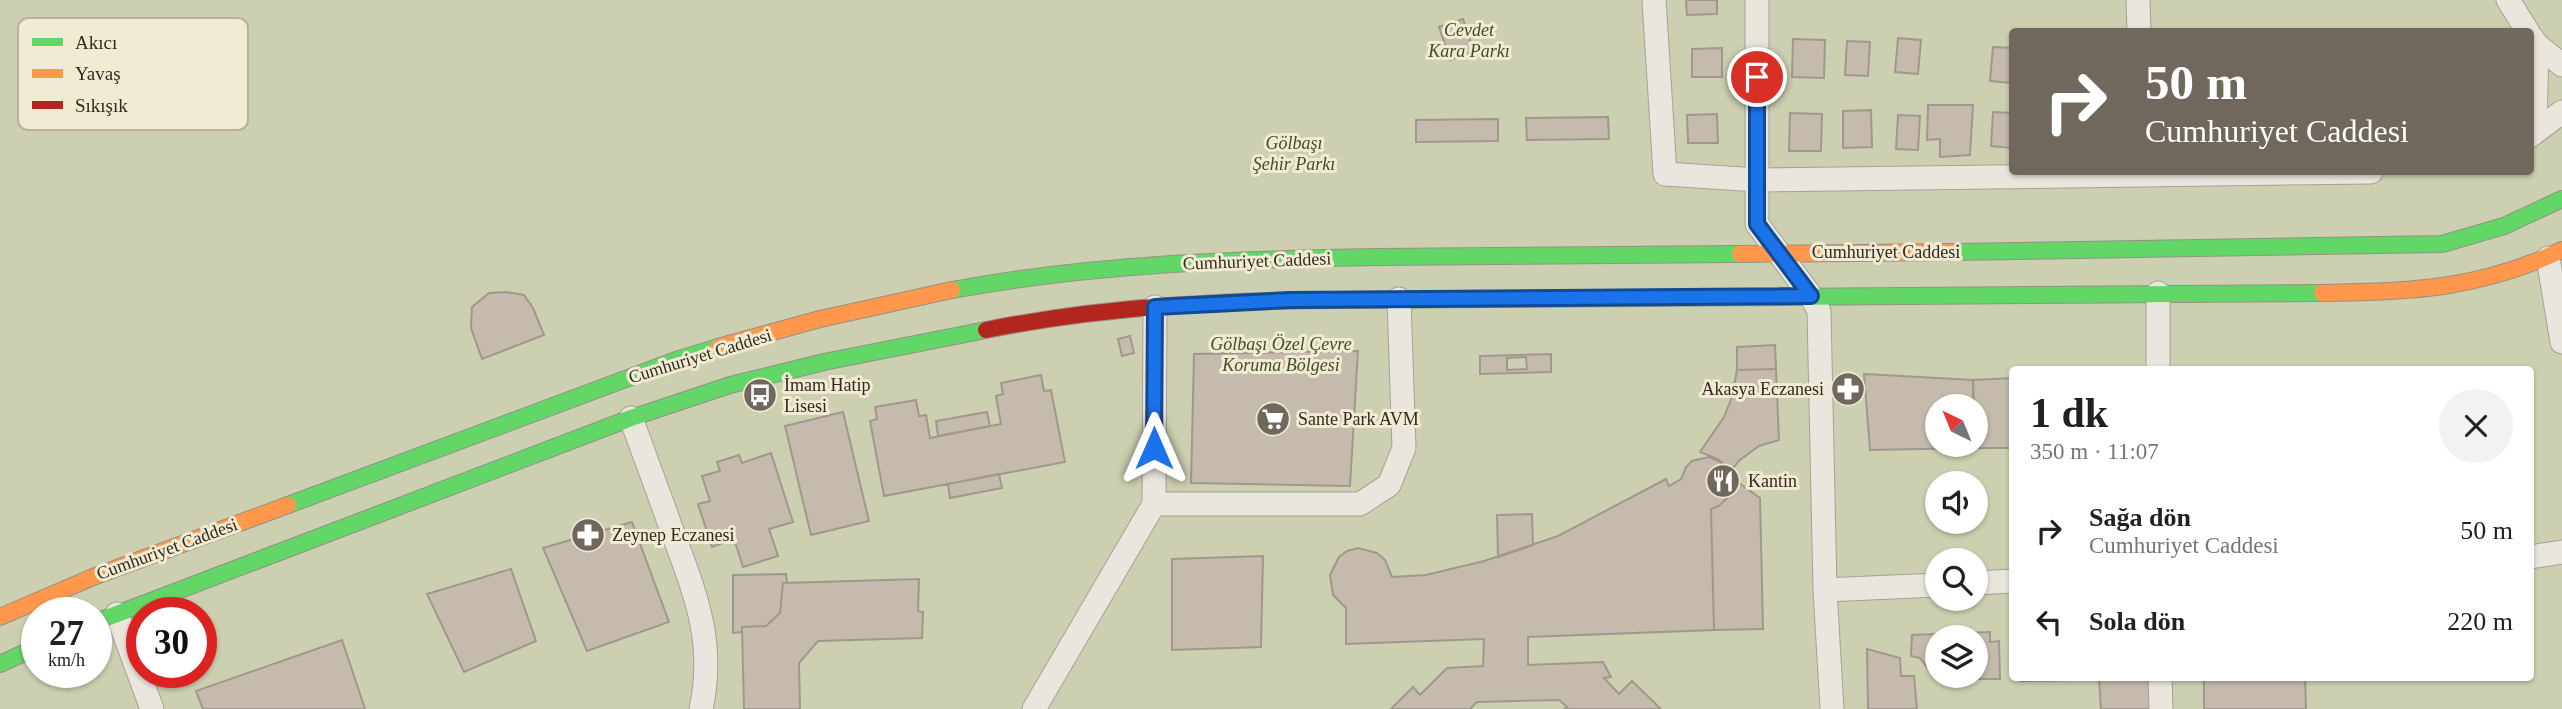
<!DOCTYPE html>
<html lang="tr">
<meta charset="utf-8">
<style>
body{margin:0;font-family:Georgia,serif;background:#f2f2f2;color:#202124;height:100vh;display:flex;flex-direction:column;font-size:26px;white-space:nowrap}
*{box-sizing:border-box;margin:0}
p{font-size:23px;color:#757577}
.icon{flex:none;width:38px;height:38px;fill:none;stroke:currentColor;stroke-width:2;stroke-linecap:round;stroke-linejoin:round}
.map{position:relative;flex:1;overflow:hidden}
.sheet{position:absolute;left:2009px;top:366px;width:525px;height:315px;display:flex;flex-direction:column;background:#fff;border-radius:7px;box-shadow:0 2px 5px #0004}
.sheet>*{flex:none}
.guide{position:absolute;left:2009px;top:28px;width:525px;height:147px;border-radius:7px;box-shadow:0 2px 5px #0004;background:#70685c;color:#fff;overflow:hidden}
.needle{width:46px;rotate:317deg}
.tools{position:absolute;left:1925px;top:394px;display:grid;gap:14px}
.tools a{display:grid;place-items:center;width:63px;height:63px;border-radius:50%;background:#fff;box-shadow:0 2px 5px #0004;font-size:35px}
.speed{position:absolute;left:21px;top:597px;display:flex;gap:14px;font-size:35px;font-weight:700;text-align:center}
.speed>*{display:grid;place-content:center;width:91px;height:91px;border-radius:50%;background:#fff;box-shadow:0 2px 5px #0004;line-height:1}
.speed small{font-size:18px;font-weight:400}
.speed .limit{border:10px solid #d22;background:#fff;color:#111}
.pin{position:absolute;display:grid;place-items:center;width:60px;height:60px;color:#fff;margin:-30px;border:4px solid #fff;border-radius:50%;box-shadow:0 2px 7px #0007}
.me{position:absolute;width:77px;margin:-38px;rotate:0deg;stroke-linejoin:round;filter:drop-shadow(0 0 5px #0008)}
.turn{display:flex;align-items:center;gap:24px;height:147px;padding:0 21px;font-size:32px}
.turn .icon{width:91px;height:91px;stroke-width:2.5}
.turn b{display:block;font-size:49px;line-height:60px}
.round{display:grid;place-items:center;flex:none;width:74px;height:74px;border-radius:37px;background:#f2f2f2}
.overview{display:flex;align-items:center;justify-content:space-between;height:119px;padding:0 21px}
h1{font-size:42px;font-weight:600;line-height:52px}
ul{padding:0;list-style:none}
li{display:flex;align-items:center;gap:21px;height:91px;padding:0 21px}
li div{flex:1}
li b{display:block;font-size:26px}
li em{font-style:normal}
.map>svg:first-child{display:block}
.green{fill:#cdd0b0;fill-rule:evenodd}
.building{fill:#c4bbad;stroke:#a0988c;stroke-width:2;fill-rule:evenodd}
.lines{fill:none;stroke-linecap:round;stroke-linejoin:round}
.street-casing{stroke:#a6a195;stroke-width:25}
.fast-casing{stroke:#969186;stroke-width:18}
.slow-casing{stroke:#969186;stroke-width:18}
.jam-casing{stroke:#969186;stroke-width:18}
.street{stroke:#eae6dd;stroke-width:23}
.fast{stroke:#63d668;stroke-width:16}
.slow{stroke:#ff974d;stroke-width:16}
.jam{stroke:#b3261e;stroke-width:16}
.route-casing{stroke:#114b97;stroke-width:18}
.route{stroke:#1a73e8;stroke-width:12}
.labels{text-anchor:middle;stroke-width:6;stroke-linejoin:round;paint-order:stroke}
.park-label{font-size:18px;font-style:italic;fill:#414e28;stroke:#f1ebd3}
.street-label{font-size:18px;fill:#332a1f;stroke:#f1ebd3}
.poi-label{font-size:18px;fill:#332a1f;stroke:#f1ebd3;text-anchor:start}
.key{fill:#f1ebd3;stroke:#b8b19d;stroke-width:2}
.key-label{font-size:19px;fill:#332a1f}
</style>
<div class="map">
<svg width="2562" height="709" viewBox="0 0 2562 709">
<rect width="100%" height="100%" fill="#e1dccc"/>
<path class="green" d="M 0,0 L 2562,0 L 2562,709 L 0,709 ZM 2012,32 L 2530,32 L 2530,172 L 2012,172 ZM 2012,369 L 2530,369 L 2530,677 L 2012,677 ZM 1937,406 L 1976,406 L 1976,444 L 1937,444 ZM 1937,483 L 1976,483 L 1976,522 L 1937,522 ZM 1937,560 L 1976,560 L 1976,598 L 1937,598 ZM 37,612 L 96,612 L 96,672 L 37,672 ZM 142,612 L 201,612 L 201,672 L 142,672 ZM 1937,637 L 1976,637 L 1976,676 L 1937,676 Z"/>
<path class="building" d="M 1686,0 L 1717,0 L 1717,14 L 1687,15 Z
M 1463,19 L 1474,52 L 1450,60 L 1439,27 Z
M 1898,38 L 1921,40 L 1918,74 L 1895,72 Z
M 1793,39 L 1825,40 L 1824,78 L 1792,77 Z
M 1847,41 L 1870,42 L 1868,76 L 1845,75 Z
M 1993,47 L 2012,48 L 2012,83 L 1990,81 Z
M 1722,48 L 1722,77 L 1692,77 L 1692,49 Z
M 1928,105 L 1973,105 L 1970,155 L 1940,157 L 1940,139 L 1927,140 Z
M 1871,110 L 1872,147 L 1843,148 L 1843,111 Z
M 1993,112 L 2012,113 L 2012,148 L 1991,146 Z
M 1790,113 L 1822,114 L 1821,151 L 1789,151 Z
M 1717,114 L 1718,143 L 1688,143 L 1687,115 Z
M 1898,115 L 1920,116 L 1918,150 L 1896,149 Z
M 1608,117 L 1609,139 L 1527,140 L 1526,118 Z
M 1498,119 L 1498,141 L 1416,142 L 1416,120 Z
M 506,292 L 524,295 L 533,308 L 544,335 L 482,359 L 471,328 L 472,307 L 489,293 Z
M 1130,336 L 1134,353 L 1122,356 L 1118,339 Z
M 1775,345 L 1776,369 L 1737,370 L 1737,347 Z
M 1358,351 L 1350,486 L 1191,483 L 1194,354 Z
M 1551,354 L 1551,372 L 1480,374 L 1480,356 Z
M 1526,357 L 1527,369 L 1507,370 L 1507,358 Z
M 1776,369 L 1779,440 L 1759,446 L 1740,460 L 1731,470 L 1718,459 L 1700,452 L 1724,417 L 1732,397 L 1737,370 Z
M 1864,374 L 1973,380 L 1973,406 L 1937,406 L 1937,444 L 1972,444 L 1972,448 L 1870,450 Z
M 1041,375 L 1044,391 L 1051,390 L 1065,462 L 884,496 L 870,421 L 877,419 L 875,407 L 916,400 L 919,416 L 926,415 L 930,438 L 1001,424 L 996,396 L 1003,394 L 1001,383 Z
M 2012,378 L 2012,448 L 1972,448 L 1972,444 L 1976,444 L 1973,380 Z
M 843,412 L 869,521 L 811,535 L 785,426 Z
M 987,412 L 990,426 L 938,436 L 936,421 Z
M 771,453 L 793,522 L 769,529 L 778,556 L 743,567 L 734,539 L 712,547 L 698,504 L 710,501 L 702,476 L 720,471 L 717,462 L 739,455 L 742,463 Z
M 1709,457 L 1724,464 L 1732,478 L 1730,495 L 1719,506 L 1711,509 L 1714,630 L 1528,637 L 1528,665 L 1603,662 L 1611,677 L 1604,678 L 1619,694 L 1632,681 L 1661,709 L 1564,709 L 1567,707 L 1559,700 L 1477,702 L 1470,709 L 1391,709 L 1413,687 L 1420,695 L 1447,668 L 1483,666 L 1484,639 L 1346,644 L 1346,608 L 1333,595 L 1330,575 L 1339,557 L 1347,551 L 1358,548 L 1377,553 L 1385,560 L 1392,577 L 1426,575 L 1484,561 L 1558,536 L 1666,479 L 1669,486 L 1681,479 L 1686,467 L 1692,461 Z
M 999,474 L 1002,488 L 950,498 L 948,484 Z
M 1732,478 L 1760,498 L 1763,629 L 1714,630 L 1711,509 L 1719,506 L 1730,495 Z
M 1532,514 L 1533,545 L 1498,557 L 1497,515 Z
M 632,522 L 669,622 L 587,651 L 543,548 Z
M 1263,556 L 1261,647 L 1172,650 L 1172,559 Z
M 511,569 L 536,641 L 464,672 L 427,594 Z
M 786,574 L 787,583 L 783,583 L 780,613 L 766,626 L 742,627 L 742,632 L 733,633 L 733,575 Z
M 919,579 L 918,611 L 923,612 L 922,638 L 818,641 L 799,663 L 800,709 L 744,709 L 742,627 L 766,626 L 780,613 L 783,583 Z
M 1990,632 L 1990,642 L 1999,641 L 2000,679 L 1936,679 L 1920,658 L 1911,656 L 1912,635 ZM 1937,637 L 1976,637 L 1976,676 L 1937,676 Z
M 342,640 L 365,709 L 203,709 L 196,691 Z
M 1867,649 L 1900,658 L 1901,676 L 1914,676 L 1917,709 L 1868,709 Z
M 2020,677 L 2079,677 L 2078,680 L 2021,681 Z
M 2148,677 L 2151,709 L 2101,709 L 2099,679 Z
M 2204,677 L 2305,677 L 2306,709 L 2204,709 Z"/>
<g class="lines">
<g class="street-casing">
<path id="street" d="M 1654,0 L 1665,174 L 1758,180 L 2371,172
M 1757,0 L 1757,224 L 1811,296 L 1819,311 L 1825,590 L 1832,709
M 2138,0 L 2139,32
M 2508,0 L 2528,32
M 2532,38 L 2537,45 L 2562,65
M 2535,131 L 2537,45
M 2530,136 L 2562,112
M 2548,258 L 2562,342
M 2158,293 L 2158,369
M 1155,307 L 1154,504 L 1360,504 L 1389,485 L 1404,448 L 1399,299
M 631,418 C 644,454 658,491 671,528 C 694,591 716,640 701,709
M 2530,557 L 2562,552
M 1976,583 L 2012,581
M 1825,590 L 1937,585
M 117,614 L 152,709
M 2160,677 L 2161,709
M 1034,709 L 1154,504"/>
</g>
<g class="fast-casing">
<path id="fast" d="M 1953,252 L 2442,244 L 2504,226 L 2562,199
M 952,290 C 1092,264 1237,259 1379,257 C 1500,255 1620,255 1740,254
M 1348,300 L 2322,293
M 288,505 L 679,359 L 718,347
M 96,622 L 631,418 L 730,385 L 824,362 L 986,330
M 0,664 L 37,647"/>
</g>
<g class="slow-casing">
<path id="slow" d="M 1740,254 L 1953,252
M 2322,293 C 2411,292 2480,289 2562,250
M 718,347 L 820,319 L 952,290
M 0,617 L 93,577 L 288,505"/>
</g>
<g class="jam-casing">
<path id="jam" d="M 986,330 C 1105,306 1228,300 1348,300"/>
</g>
<use href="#street" class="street"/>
<use href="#fast" class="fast"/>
<use href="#slow" class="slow"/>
<use href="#jam" class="jam"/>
</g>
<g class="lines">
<g class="route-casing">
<path id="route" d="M 1154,448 L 1155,307 L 1290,300 L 1811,296 L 1757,224 L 1757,77"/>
</g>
<use href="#route" class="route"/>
</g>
<defs>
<g id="pharmacy-disc" transform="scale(1.75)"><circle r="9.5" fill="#70685c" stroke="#f1ebd3"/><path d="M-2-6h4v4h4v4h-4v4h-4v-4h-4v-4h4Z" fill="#fff"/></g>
<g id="bus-disc" transform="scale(1.75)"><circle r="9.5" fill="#70685c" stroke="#f1ebd3"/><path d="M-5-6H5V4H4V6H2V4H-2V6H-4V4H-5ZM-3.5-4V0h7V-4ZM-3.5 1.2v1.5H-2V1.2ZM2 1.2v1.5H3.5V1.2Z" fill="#fff"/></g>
<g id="supermarket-disc" transform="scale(1.75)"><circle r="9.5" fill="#70685c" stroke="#f1ebd3"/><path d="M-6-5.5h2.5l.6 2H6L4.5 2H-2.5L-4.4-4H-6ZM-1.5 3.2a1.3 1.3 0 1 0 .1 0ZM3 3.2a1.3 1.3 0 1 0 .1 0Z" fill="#fff"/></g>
<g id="restaurant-disc" transform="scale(1.75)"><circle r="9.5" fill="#70685c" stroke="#f1ebd3"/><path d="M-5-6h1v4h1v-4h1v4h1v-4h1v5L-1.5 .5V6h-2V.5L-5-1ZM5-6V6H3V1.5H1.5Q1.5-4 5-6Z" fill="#fff"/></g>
</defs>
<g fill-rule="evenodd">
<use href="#pharmacy-disc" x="1848" y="389"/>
<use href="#bus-disc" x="760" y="395"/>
<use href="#supermarket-disc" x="1273" y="419"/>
<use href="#restaurant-disc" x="1723" y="481"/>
<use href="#pharmacy-disc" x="588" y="535"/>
</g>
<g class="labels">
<g class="park-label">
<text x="1469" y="36">Cevdet<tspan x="1469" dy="21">Kara Parkı</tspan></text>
<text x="1294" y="149">Gölbaşı<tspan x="1294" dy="21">Şehir Parkı</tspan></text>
<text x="1281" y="350">Gölbaşı Özel Çevre<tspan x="1281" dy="21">Koruma Bölgesi</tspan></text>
</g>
<g class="street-label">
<text x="1886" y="258">Cumhuriyet Caddesi</text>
<text transform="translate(1257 261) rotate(-2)" y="6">Cumhuriyet Caddesi</text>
<text transform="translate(700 356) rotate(-17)" y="6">Cumhuriyet Caddesi</text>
<text transform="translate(167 549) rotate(-20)" y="6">Cumhuriyet Caddesi</text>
</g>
<g class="poi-label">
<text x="784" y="391">İmam Hatip<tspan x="784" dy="21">Lisesi</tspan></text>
<text x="1824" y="395" text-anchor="end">Akasya Eczanesi</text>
<text x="1298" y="425">Sante Park AVM</text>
<text x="1748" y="487">Kantin</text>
<text x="612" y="541">Zeynep Eczanesi</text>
</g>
</g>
<rect x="18" y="18" width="230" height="112" rx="10" class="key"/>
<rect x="32" y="38" width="31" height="8" fill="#63d668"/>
<rect x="32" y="69" width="31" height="9" fill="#ff974d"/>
<rect x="32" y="101" width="31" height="8" fill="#b3261e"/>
<g class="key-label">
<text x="75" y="49">Akıcı</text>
<text x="75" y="80">Yavaş</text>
<text x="75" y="112">Sıkışık</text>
</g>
</svg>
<div class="tools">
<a><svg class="needle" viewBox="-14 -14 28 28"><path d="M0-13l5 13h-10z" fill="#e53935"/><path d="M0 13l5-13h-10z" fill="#757577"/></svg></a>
<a><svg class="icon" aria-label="sound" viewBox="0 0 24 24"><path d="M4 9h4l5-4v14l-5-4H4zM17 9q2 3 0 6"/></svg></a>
<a><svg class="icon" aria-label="search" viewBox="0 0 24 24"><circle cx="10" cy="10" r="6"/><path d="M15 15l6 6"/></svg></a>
<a><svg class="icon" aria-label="layers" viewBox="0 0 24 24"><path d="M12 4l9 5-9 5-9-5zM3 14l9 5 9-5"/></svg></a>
</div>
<div class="speed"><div>27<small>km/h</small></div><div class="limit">30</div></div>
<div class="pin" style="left:1757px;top:77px;background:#d93025"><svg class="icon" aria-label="arrive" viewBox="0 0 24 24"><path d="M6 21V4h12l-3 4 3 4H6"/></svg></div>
<svg class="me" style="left:1154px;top:448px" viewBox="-20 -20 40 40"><path d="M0-17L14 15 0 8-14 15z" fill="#1a73e8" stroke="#fff" stroke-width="4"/></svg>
<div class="guide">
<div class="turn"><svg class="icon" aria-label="right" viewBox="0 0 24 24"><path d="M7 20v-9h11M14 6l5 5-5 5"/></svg><div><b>50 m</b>Cumhuriyet Caddesi</div></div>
</div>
<section class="sheet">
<div class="overview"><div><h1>1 dk</h1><p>350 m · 11:07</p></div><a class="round"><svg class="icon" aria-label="close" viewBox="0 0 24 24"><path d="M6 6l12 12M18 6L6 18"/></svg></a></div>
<ul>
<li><svg class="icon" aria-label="right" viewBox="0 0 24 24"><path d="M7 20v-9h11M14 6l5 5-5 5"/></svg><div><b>Sağa dön</b><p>Cumhuriyet Caddesi</p></div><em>50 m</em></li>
<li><svg class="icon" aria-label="left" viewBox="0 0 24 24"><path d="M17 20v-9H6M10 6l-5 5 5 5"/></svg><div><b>Sola dön</b></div><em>220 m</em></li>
</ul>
</section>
</div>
